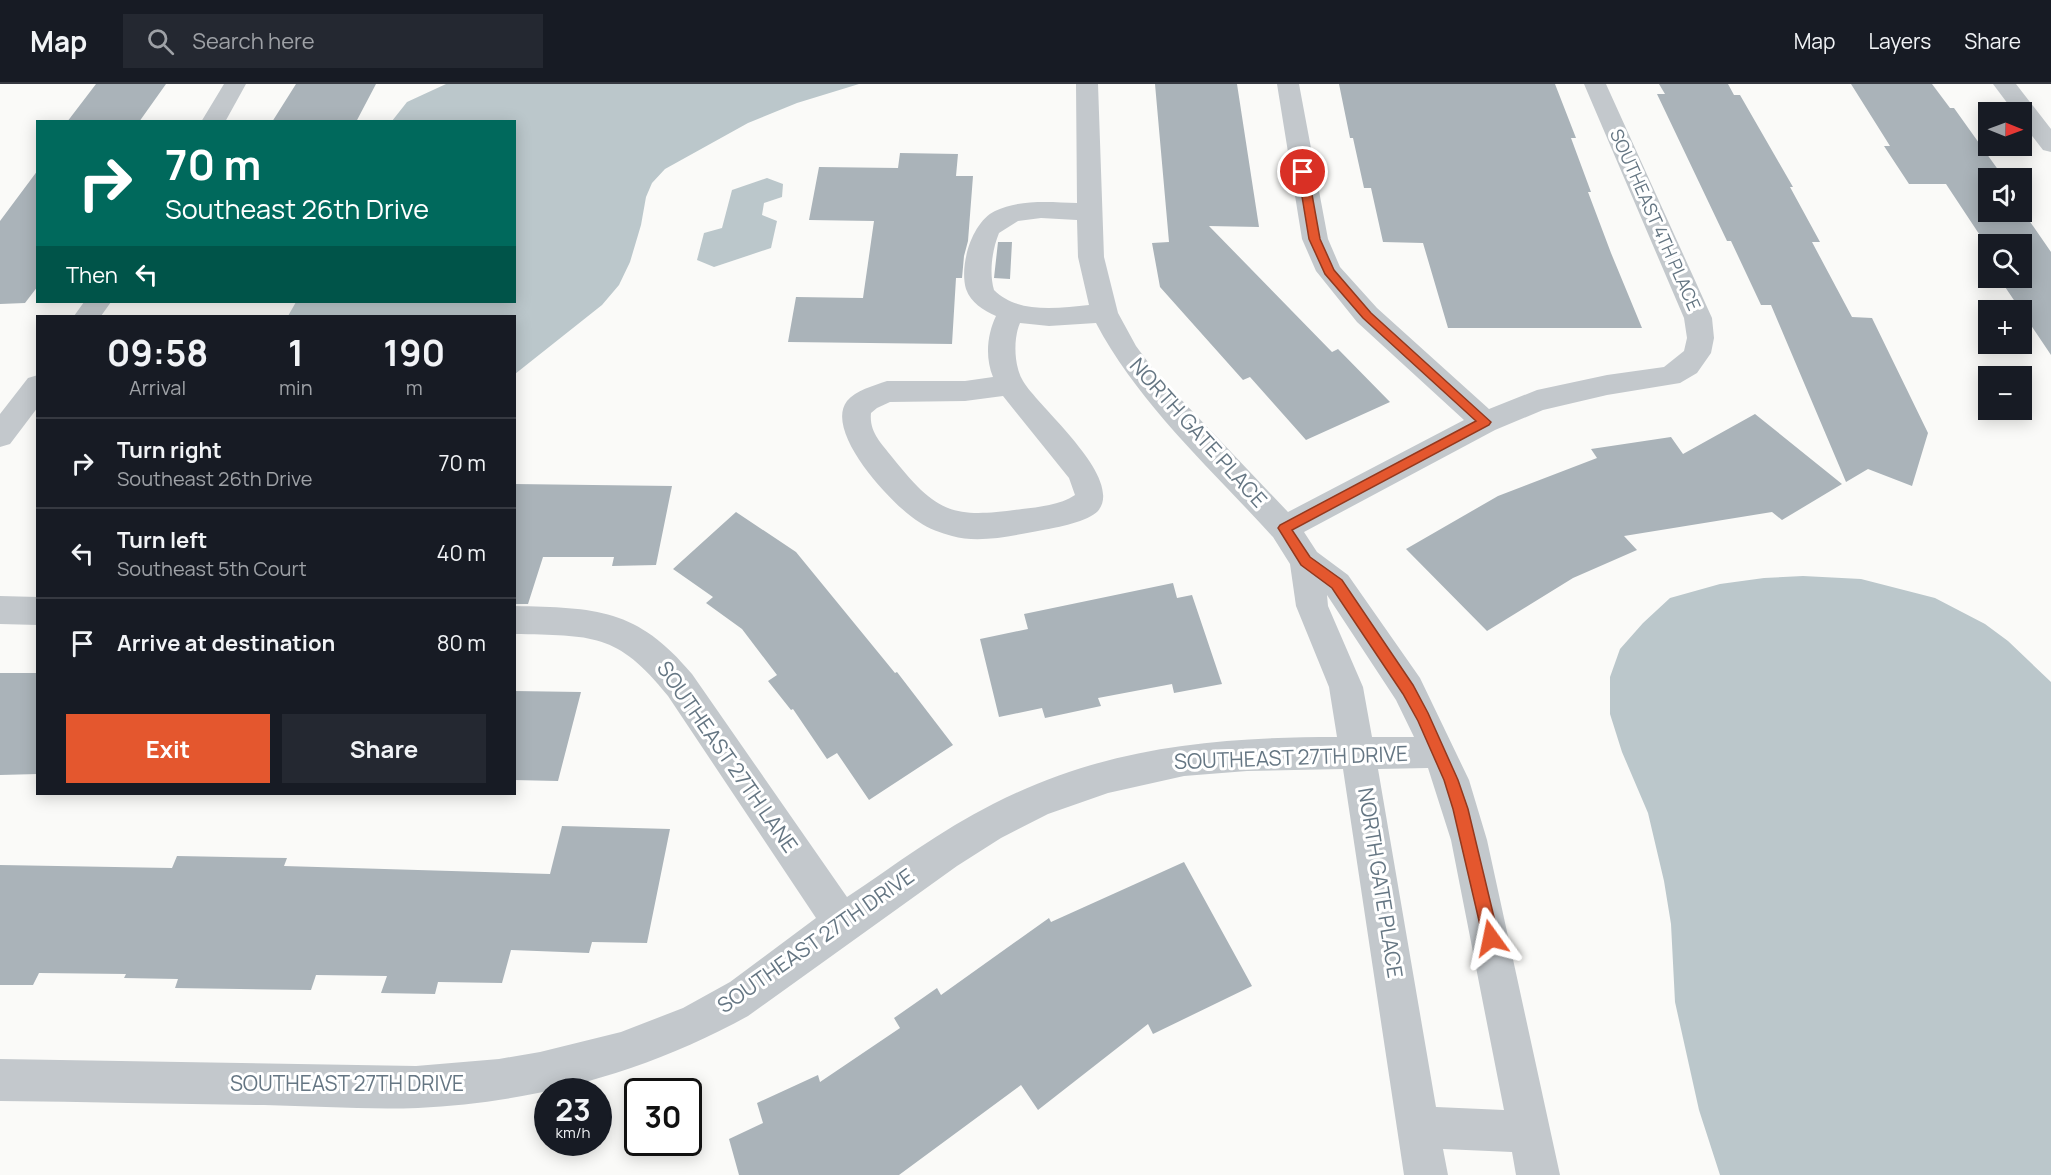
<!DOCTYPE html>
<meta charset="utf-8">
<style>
body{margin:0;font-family:Manrope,sans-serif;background:#242831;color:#f1f3f6;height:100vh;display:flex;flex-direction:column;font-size:22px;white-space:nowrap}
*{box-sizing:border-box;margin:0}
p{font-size:20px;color:#9ea1a6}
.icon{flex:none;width:33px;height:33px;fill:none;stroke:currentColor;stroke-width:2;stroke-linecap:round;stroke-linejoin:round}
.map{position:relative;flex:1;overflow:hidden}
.side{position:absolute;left:36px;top:231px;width:480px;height:480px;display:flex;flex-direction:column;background:#171b24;border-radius:0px;box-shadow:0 3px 15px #0003}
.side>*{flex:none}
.hud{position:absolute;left:36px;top:36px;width:480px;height:183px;border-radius:0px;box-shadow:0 3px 15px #0003;background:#00695c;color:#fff;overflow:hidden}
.needle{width:39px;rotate:91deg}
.buttons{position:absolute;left:1978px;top:18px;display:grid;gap:12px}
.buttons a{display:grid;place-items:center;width:54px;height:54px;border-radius:0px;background:#171b24;box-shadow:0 3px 15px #0003;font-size:30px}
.speed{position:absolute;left:534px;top:994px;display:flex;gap:12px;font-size:30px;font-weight:700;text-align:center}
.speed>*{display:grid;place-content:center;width:78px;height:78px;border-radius:50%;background:#171b24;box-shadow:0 3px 15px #0003;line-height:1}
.speed small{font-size:15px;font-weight:400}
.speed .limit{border:3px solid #111;border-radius:9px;background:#fff;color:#111}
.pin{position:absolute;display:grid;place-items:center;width:51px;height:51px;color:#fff;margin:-26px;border:3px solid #fff;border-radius:50%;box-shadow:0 2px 6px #0007}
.me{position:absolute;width:66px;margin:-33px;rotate:348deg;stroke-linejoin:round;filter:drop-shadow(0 0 4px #0008)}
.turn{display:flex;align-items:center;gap:21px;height:126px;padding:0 30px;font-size:27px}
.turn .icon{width:78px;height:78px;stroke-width:2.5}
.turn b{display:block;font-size:42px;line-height:51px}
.then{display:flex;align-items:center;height:57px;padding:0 30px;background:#0003;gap:12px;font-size:22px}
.eta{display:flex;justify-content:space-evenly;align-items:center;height:102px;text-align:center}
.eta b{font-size:36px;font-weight:700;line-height:42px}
.primary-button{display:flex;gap:12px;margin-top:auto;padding:12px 30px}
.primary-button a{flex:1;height:69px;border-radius:0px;background:#e4572e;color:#fff;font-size:24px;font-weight:700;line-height:69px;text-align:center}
.primary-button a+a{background:#242831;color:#f1f3f6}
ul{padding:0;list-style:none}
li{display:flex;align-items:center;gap:18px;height:90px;padding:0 30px;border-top:2px solid #363941}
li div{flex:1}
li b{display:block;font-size:22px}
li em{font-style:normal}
header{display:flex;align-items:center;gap:36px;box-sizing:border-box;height:84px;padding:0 30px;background:#171b24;border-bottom:2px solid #363941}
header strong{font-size:28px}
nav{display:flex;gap:33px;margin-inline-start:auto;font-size:21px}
.search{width:420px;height:54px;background:#242831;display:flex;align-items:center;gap:15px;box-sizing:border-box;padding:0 21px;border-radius:0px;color:#9ea1a6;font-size:22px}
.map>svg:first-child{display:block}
.water{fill:#bbc7cb}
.building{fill:#aab3b9}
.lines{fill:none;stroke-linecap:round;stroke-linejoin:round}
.minor{fill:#c3c8cc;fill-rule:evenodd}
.route{fill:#e4572e;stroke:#94391e;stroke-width:1.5}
.labels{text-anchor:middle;stroke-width:6;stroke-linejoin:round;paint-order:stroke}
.far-street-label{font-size:18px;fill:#657683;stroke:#fff}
.street-label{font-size:21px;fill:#657683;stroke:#fff}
</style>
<header>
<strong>Map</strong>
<div class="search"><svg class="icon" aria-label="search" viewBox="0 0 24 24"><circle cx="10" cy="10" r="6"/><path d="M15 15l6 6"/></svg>Search here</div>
<nav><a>Map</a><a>Layers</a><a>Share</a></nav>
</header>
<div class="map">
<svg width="2051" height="1091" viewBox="0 0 2051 1091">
<rect width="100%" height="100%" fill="#fafaf8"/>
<path class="water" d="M 446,0 L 859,0 L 797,19 L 748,39 L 665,85 L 652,99 L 646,113 L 641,141 L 630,178 L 619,201 L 602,221 L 515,290 L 514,232 L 288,232 L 296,218 L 514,218 L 514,38 L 392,37 L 407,18 Z
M 767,94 L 783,100 L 782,113 L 764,119 L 762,131 L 777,137 L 771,164 L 714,183 L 697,176 L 704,149 L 722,144 L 732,106 Z
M 1803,492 L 1861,495 L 1935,514 L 1985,540 L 2008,557 L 2051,598 L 2051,1091 L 1720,1091 L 1699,1026 L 1675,918 L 1671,840 L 1664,797 L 1648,729 L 1622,668 L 1610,630 L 1610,593 L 1620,565 L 1643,539 L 1670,514 L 1720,500 L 1764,494 Z"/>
<path class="building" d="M 96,0 L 166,0 L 139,38 L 67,38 Z
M 296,0 L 376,0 L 356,38 L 272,38 Z
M 1155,0 L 1237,0 L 1259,143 L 1209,142 L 1332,268 L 1338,265 L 1390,318 L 1306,356 L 1250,293 L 1243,296 L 1160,203 L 1152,159 L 1169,158 Z
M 1339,0 L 1555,0 L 1576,54 L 1571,54 L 1591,108 L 1588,108 L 1611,169 L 1642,244 L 1448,244 L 1423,159 L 1383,158 L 1371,104 L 1364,104 L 1353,54 L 1350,54 Z
M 1659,0 L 1728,0 L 1734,11 L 1740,11 L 1793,103 L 1790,103 L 1820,158 L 1812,158 L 1852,233 L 1872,234 L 1928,349 L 1912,402 L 1868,385 L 1846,398 L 1771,221 L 1761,221 L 1731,157 L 1727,157 L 1657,10 L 1665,10 Z
M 1851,0 L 1932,0 L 1950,24 L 1954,24 L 2004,94 L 1989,94 L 1989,128 L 2022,126 L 2051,168 L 2051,271 L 1999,194 L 2022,194 L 2022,160 L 1989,160 L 1989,165 L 1946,100 L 1909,100 L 1884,62 L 1890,62 Z
M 900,69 L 958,70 L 956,92 L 973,92 L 968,157 L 964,172 L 962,194 L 956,194 L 952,260 L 788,258 L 796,213 L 863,214 L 874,137 L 809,136 L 819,83 L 898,84 Z
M 38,86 L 38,202 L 25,219 L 0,220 L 0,137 Z
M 998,158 L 1012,158 L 1010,195 L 994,194 Z
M 1755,330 L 1842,400 L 1782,436 L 1772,428 L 1624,452 L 1637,466 L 1573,494 L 1487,547 L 1406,465 L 1498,412 L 1597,374 L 1591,365 L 1671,353 L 1683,370 Z
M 514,400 L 672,402 L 656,481 L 612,482 L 614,473 L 543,473 L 528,520 L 514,520 Z
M 736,428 L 796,468 L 895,589 L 897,588 L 953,661 L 869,716 L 837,669 L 827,675 L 793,625 L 791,626 L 768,597 L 777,591 L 742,545 L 706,519 L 713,513 L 673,485 Z
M 1173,499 L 1177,514 L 1192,511 L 1222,600 L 1174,609 L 1172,600 L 1098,614 L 1101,622 L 1045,634 L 1042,624 L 999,633 L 980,555 L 1028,545 L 1024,530 Z
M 0,589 L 38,589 L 38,690 L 0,691 Z
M 514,607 L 581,608 L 558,697 L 514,696 Z
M 562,742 L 670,745 L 647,859 L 592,858 L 589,869 L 511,866 L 502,899 L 438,898 L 435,910 L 381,909 L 387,892 L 316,891 L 311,906 L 175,904 L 178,895 L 124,894 L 126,890 L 39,889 L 33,901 L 0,901 L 0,781 L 172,784 L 177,772 L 287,774 L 284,782 L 550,790 Z
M 1184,778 L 1252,902 L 1153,950 L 1148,940 L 1038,1026 L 1021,1001 L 899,1091 L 739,1091 L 729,1055 L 763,1039 L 757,1019 L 818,991 L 820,998 L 900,944 L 894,934 L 937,904 L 941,911 L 1049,834 L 1051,838 Z"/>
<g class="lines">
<path class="minor" d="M 224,0 L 246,0 L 225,38 L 201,38 Z
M 1076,0 L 1098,0 L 1104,173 L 1118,229 L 1136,262 L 1156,289 L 1288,428 L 1464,336 L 1357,238 L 1316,187 L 1302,155 L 1277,0 L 1299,0 L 1328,155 L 1340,183 L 1377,224 L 1489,325 L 1537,306 L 1607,291 L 1664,283 L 1684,267 L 1687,254 L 1684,234 L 1584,0 L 1606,0 L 1712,234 L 1714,254 L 1711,269 L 1697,289 L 1680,299 L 1607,311 L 1543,326 L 1495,346 L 1304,448 L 1317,468 L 1348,491 L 1420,594 L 1469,696 L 1487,756 L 1560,1091 L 1516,1091 L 1512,1068 L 1443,1065 L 1448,1091 L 1404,1091 L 1343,685 L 1247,687 L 1184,692 L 1108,709 L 1048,730 L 1001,754 L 957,782 L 748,932 C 645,989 535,1018 418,1024 C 367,1026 315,1022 264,1021 C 176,1020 88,1018 0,1017 L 0,975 L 416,982 L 499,975 L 540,968 L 621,948 L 683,924 L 730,898 L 816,834 L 668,612 C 617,548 592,552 514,550 L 514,522 C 596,524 637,524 692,590 L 847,813 C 895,781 941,746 993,720 C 1105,663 1214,653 1337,653 L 1329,603 L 1296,522 L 1290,480 L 1273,453 C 1212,386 1138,319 1096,239 L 1049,242 L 1020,239 C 1013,255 1014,282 1023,297 C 1039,324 1125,394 1098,427 C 1089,437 1056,444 1043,446 C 1015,451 980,460 952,452 C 941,449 929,445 919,438 C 894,423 823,348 847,317 C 856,306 873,302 887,297 L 965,297 L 993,293 C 985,273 987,251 996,232 C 983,226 971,219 966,205 C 959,181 972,138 995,127 C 1020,115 1050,118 1077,119 ZM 1041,134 L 1077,136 L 1078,173 L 1089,221 C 1058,224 1018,230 994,206 C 989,189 992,166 999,149 L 1018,137 ZM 1003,312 L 1069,394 L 1075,411 C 1060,421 1039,423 1022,425 C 951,435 937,429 892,373 C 881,359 869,348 871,329 L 877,324 L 890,318 L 965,317 ZM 1327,511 L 1396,616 L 1414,653 L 1372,653 L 1363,603 L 1328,522 ZM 1428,684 L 1451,756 L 1504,1026 L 1436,1023 L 1378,685 Z
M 1993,0 L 2016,0 L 2051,45 L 2051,68 L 2043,66 L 2022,39 L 2022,28 L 2014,28 Z
M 84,218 L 111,218 L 101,232 L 74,232 Z
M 38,291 L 38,323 L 10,360 L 0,363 L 0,330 L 28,294 Z
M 0,512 L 38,513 L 38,541 L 0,540 Z"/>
</g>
<path class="route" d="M 1303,85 L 1308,88 L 1320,155 L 1334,186 L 1371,229 L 1491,338 L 1489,341 L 1292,446 L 1310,473 L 1342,496 L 1413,601 L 1428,629 L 1458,696 L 1468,725 L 1499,854 L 1496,859 L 1491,861 L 1485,859 L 1483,854 L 1453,725 L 1444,696 L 1418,637 L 1403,610 L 1332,504 L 1301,481 L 1278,444 L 1280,441 L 1476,337 L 1363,234 L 1325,190 L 1309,155 L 1298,88 Z"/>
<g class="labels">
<g class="far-street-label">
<text transform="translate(1655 136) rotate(66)" y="6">SOUTHEAST 4TH PLACE</text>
</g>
<g class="street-label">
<text transform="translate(1198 349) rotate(48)" y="7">NORTH GATE PLACE</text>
<text transform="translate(727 673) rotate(55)" y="7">SOUTHEAST 27TH LANE</text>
<text transform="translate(1291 674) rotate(-2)" y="7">SOUTHEAST 27TH DRIVE</text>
<text transform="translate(1380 799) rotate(81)" y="7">NORTH GATE PLACE</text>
<text transform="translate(816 857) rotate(-35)" y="7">SOUTHEAST 27TH DRIVE</text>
<text x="347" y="1007">SOUTHEAST 27TH DRIVE</text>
</g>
</g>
</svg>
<div class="buttons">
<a><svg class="needle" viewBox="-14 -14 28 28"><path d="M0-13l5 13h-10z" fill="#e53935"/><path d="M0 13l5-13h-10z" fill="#9ea1a6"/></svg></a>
<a><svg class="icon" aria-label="sound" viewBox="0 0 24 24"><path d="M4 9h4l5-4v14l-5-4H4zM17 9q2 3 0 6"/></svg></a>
<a><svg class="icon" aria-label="search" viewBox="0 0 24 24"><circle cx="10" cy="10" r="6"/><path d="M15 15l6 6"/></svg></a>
<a>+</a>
<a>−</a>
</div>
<div class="speed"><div>23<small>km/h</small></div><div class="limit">30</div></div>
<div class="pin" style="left:1303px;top:88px;background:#d93025"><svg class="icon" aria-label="arrive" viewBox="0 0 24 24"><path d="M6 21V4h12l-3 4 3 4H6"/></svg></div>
<svg class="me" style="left:1491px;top:854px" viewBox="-20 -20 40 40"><path d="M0-17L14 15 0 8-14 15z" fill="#e4572e" stroke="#fff" stroke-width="4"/></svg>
<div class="hud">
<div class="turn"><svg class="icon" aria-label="right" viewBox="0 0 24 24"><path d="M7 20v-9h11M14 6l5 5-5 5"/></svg><div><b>70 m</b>Southeast 26th Drive</div></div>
<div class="then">Then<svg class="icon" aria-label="left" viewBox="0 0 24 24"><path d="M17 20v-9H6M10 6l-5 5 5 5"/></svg></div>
</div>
<section class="side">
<div class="eta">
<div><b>09:58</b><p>Arrival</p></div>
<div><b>1</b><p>min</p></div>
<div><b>190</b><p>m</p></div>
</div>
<ul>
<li><svg class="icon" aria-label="right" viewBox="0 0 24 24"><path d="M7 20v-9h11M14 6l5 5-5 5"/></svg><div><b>Turn right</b><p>Southeast 26th Drive</p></div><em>70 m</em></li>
<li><svg class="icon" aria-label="left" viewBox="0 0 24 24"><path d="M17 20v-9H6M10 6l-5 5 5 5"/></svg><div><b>Turn left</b><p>Southeast 5th Court</p></div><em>40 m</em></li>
<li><svg class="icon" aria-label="arrive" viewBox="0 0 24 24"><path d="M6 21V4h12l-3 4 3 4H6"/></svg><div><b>Arrive at destination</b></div><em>80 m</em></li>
</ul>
<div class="primary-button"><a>Exit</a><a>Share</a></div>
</section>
</div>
